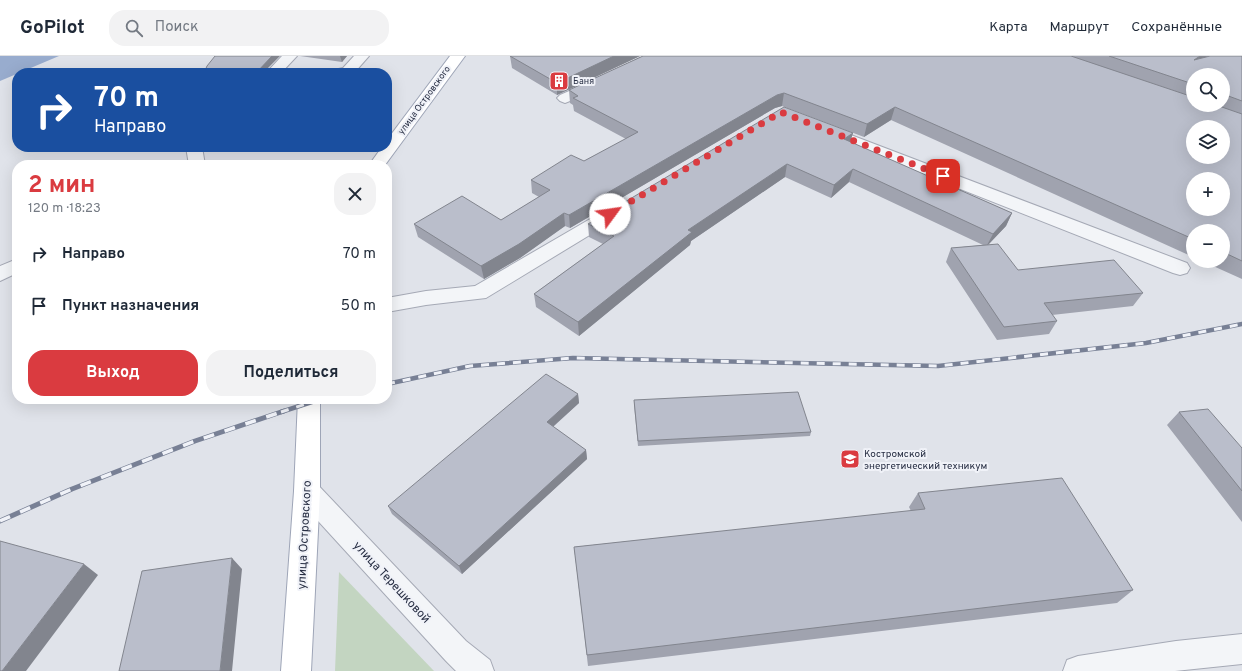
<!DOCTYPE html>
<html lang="ru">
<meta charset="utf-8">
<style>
body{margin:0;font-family:Overpass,sans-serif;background:#f2f2f3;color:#1f2937;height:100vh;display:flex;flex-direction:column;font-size:15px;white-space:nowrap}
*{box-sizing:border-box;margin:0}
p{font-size:13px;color:#747a83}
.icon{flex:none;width:22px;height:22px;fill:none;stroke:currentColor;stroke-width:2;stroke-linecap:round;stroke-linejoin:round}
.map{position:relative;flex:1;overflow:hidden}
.side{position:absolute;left:12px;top:104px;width:380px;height:244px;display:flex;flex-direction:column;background:#fff;border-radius:16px;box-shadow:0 4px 16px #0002}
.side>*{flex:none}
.banner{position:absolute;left:12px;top:12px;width:380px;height:84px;border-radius:16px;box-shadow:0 4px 16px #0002;background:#1a4fa0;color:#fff;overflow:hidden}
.controls{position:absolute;left:1186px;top:12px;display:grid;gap:8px}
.controls a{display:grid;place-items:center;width:44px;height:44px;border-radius:50%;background:#fff;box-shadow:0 4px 16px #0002;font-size:20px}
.pin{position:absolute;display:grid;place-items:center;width:34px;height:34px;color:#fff;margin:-17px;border-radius:8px;box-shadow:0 2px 6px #0006}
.me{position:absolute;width:44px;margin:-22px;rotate:59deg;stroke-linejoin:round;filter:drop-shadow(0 0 3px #0008)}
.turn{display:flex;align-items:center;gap:14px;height:84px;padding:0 16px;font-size:18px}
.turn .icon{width:52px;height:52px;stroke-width:2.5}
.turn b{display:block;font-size:28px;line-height:34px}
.round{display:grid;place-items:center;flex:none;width:42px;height:42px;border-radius:16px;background:#f2f2f3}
.head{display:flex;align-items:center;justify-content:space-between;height:68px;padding:0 16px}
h1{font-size:24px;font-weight:700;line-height:30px;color:#da3b40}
.cta{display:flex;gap:8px;margin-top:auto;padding:8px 16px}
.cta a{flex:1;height:46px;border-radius:16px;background:#da3b40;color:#fff;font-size:16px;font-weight:700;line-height:46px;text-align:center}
.cta a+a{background:#f2f2f3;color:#1f2937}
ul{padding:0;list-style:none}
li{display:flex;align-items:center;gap:12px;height:52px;padding:0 16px}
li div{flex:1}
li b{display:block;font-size:15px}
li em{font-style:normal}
header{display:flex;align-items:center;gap:24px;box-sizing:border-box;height:56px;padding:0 20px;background:#fff;border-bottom:1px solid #e0e1e3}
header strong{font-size:19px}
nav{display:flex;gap:22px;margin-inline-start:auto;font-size:14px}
.search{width:280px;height:36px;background:#f2f2f3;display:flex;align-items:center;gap:10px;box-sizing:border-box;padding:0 14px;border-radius:16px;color:#747a83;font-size:15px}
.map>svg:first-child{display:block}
.green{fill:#c3d5c1}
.water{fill:#98acce}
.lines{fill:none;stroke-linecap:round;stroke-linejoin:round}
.minor-casing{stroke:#a5a9b5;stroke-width:2}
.major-casing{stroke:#9ea5b7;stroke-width:2}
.minor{fill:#f3f5f8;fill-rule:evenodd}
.major{fill:#fff;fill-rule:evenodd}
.rail-far1-casing{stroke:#788095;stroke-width:4.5}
.rail-casing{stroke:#788095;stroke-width:5}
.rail-far1{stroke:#f0f2f8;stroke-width:3;stroke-dasharray:8;stroke-linecap:butt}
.rail{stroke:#f0f2f8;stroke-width:3.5;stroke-dasharray:11;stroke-linecap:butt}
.wall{fill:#a0a3af;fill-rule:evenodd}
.shaded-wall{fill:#82858e}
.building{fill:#babecb;stroke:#82858e;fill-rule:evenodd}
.route{stroke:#da3b40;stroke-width:7;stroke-dasharray:0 12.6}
.labels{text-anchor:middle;stroke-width:4;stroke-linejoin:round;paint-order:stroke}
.far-poi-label{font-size:9px;fill:#272e43;stroke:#f0f2f8;text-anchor:start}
.far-street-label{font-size:9px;fill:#272e43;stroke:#f0f2f8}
.poi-label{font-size:10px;fill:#272e43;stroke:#f0f2f8;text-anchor:start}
.near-street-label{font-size:12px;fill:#272e43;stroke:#f0f2f8}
</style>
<header>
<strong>GoPilot</strong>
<div class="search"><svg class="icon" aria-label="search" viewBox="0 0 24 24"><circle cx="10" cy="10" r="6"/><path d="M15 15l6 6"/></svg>Поиск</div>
<nav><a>Карта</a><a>Маршрут</a><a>Сохранённые</a></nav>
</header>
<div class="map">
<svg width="1242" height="615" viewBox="0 0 1242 615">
<rect width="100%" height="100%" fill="#e0e3ea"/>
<path class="green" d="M 339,516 L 434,615 L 335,615 Z"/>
<path class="water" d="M 0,0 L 59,0 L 0,25 Z"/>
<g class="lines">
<g class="minor-casing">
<path id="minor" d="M 282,0 L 297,0 L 281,17 L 266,17 Z
M 354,0 L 369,0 L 354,17 L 332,17 L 334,14 L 343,12 Z
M 597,23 L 602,24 L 604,27 L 602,30 L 570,45 L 565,47 L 560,45 L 557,42 L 560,39 Z
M 822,68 L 1187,207 L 1190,212 L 1187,217 L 1180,219 L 1173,217 L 816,76 L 814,73 L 816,70 Z
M 186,91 L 202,91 L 205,109 L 189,109 Z
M 615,150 L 621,152 L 624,156 L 621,160 L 486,242 L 426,249 L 387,256 L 387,242 L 426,235 L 475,230 L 609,152 Z
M 17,203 L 17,217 L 0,225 L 0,210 Z
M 307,424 L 316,427 L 466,585 L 490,604 L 494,615 L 456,615 L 446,605 L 298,443 L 294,435 L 298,427 Z
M 1242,578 L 1242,608 L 1175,615 L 1063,615 L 1067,604 L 1078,600 L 1176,585 Z"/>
</g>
<g class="major-casing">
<path id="major" d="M 450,0 L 465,0 L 385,109 L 369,109 L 382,91 L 387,91 L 387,84 Z
M 298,343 L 320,343 L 320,435 L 311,615 L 281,615 L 294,435 Z"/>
</g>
<use href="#minor" class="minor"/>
<use href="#major" class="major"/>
<g class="rail-far1-casing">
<path id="rail-far1" d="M 387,328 L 470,310 L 573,302 L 938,310 L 1146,287 L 1242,268
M 281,356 L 321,343"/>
</g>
<g class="rail-casing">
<path id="rail" d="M 0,465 L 72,433 L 195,385 L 284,355"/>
</g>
<use href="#rail-far1" class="rail-far1"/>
<use href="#rail" class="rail"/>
</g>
<path class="wall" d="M 300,0 L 347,0 L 342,6 Z
M 510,0 L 640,0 L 557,39 L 512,12 Z
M 643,0 L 1242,0 L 1242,223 L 1202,205 L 1223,205 L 1223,175 L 1193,175 L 1193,201 L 891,64 L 864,81 L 782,50 L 775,52 L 570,172 L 565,170 L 520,202 L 484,223 L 418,181 L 414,168 L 501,164 L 539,141 L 532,137 L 531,124 L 584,105 L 626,83 L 574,55 L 573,49 L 570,47 L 569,34 ZM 1193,19 L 1223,19 L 1223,49 L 1193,49 Z
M 853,77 L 850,86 L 1012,157 L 1006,170 L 988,189 L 1018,214 L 1143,237 L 1133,250 L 1052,259 L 1057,265 L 1049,278 L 997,284 L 946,206 L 951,192 L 983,189 L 849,126 L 831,142 L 785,121 L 691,185 L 690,189 L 579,280 L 536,251 L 534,238 L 603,188 L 589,181 L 588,168 Z
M 578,338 L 579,347 L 553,371 L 586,394 L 587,403 L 462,518 L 392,458 L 388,450 Z
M 634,344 L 811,376 L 810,380 L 638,390 L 634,349 Z
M 1179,356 L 1242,392 L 1242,466 L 1167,369 Z
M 918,437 L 1133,534 L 1117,547 L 588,610 L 574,491 L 911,455 L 909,451 Z"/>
<path class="shaded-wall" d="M 272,0 L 280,0 L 263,17 L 254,17 Z
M 340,0 L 347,0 L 342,6 Z
M 614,0 L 640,0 L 557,39 L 557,27 Z
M 1200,0 L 1210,0 L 1194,4 Z
M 784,37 L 782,50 L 775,52 L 570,172 L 569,159 L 777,39 Z
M 895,51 L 891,64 L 864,81 L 867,68 Z
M 853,77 L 849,90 L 844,83 Z
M 787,108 L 785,121 L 691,185 L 690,189 L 579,280 L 578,266 L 688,174 Z
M 853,113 L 849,126 L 831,142 L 834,129 Z
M 564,157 L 565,170 L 520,202 L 484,223 L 481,210 Z
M 1012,157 L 1006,170 L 986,191 L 993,178 Z
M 578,338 L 579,347 L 548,375 L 547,366 Z
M 586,394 L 587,403 L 462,518 L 459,510 Z
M 232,502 L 242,513 L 232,615 L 220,615 Z
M 84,508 L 98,519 L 26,615 L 2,615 Z"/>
<path class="building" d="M 215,0 L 272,0 L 257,16 L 254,17 L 204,17 L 207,10 Z
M 510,0 L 614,0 L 557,27 Z
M 643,0 L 1071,0 L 1193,41 L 1193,49 L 1216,49 L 1242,58 L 1242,205 L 1223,196 L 1223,175 L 1193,175 L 1193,183 L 895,51 L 867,68 L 784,37 L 777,39 L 569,159 L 564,157 L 519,188 L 481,210 L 414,168 L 462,140 L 501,164 L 550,134 L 531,124 L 571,99 L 584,105 L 638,76 L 573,42 L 578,40 L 569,34 ZM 1193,71 L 1223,71 L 1223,101 L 1193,101 ZM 1193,123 L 1223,123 L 1223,153 L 1193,153 Z
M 1109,0 L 1200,0 L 1194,4 L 1210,0 L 1242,0 L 1242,45 L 1223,38 L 1223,19 L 1193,19 L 1193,28 Z
M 784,51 L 853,77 L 844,83 L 1012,157 L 993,178 L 853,113 L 834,129 L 787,108 L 688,174 L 692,176 L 578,266 L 534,238 L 614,180 L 588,168 Z
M 998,188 L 1018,214 L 1114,204 L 1143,237 L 1044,247 L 1057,265 L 1004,271 L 951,192 Z
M 546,318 L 578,338 L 547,366 L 586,394 L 459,510 L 388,450 Z
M 798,336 L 811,376 L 638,385 L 634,344 Z
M 1208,353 L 1242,392 L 1242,435 L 1179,356 Z
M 1062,422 L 1133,534 L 587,599 L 574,491 L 925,453 L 918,437 Z
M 0,485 L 84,508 L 2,615 L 0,615 Z
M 232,502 L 220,615 L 119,615 L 142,515 Z"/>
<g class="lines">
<path class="route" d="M 610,158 L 781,56 L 943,120"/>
</g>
<defs>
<g id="building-square" transform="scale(1)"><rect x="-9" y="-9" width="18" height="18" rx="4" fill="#da3b40" stroke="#f0f2f8"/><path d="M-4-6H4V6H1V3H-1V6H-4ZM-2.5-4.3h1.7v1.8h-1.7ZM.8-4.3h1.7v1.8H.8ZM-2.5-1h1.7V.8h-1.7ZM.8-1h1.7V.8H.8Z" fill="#fff"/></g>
<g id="university-square" transform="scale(1)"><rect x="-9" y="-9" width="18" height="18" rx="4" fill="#da3b40" stroke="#f0f2f8"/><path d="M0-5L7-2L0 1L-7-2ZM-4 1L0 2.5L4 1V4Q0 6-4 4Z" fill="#fff"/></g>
</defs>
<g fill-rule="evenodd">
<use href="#building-square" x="559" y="25"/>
<use href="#university-square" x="850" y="403"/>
</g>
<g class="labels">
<g class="far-poi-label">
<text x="573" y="28">Баня</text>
</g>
<g class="far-street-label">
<text transform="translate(424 44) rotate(-54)" y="3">улица Островского</text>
</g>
<g class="poi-label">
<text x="864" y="401">Костромской<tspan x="864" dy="12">энергетический техникум</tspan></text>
</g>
<g class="near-street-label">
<text transform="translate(304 479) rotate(-87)" y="4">улица Островского</text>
<text transform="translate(392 526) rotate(47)" y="4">улица Терешковой</text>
</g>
</g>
</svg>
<div class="controls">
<a><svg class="icon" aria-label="search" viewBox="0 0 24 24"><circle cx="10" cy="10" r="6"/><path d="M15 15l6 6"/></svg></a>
<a><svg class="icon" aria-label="layers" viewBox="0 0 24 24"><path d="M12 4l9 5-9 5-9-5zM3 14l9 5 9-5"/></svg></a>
<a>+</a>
<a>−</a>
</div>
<div class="pin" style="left:943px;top:120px;background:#d93025"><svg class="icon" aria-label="arrive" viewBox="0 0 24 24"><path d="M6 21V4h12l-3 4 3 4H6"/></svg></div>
<svg class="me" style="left:610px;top:158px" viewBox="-20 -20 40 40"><circle r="19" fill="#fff"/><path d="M0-13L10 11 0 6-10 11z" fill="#da3b40"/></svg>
<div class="banner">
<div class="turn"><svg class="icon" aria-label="right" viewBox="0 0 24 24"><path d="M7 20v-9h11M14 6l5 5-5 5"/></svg><div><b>70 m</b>Направо</div></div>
</div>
<section class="side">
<div class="head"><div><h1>2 мин</h1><p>120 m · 18:23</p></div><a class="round"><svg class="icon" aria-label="close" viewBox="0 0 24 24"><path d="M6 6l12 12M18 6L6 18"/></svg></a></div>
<ul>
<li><svg class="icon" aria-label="right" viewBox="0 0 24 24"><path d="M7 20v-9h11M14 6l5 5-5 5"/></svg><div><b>Направо</b></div><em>70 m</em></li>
<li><svg class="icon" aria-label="arrive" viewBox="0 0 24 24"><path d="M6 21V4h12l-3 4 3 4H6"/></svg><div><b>Пункт назначения</b></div><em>50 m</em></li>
</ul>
<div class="cta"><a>Выход</a><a>Поделиться</a></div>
</section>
</div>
